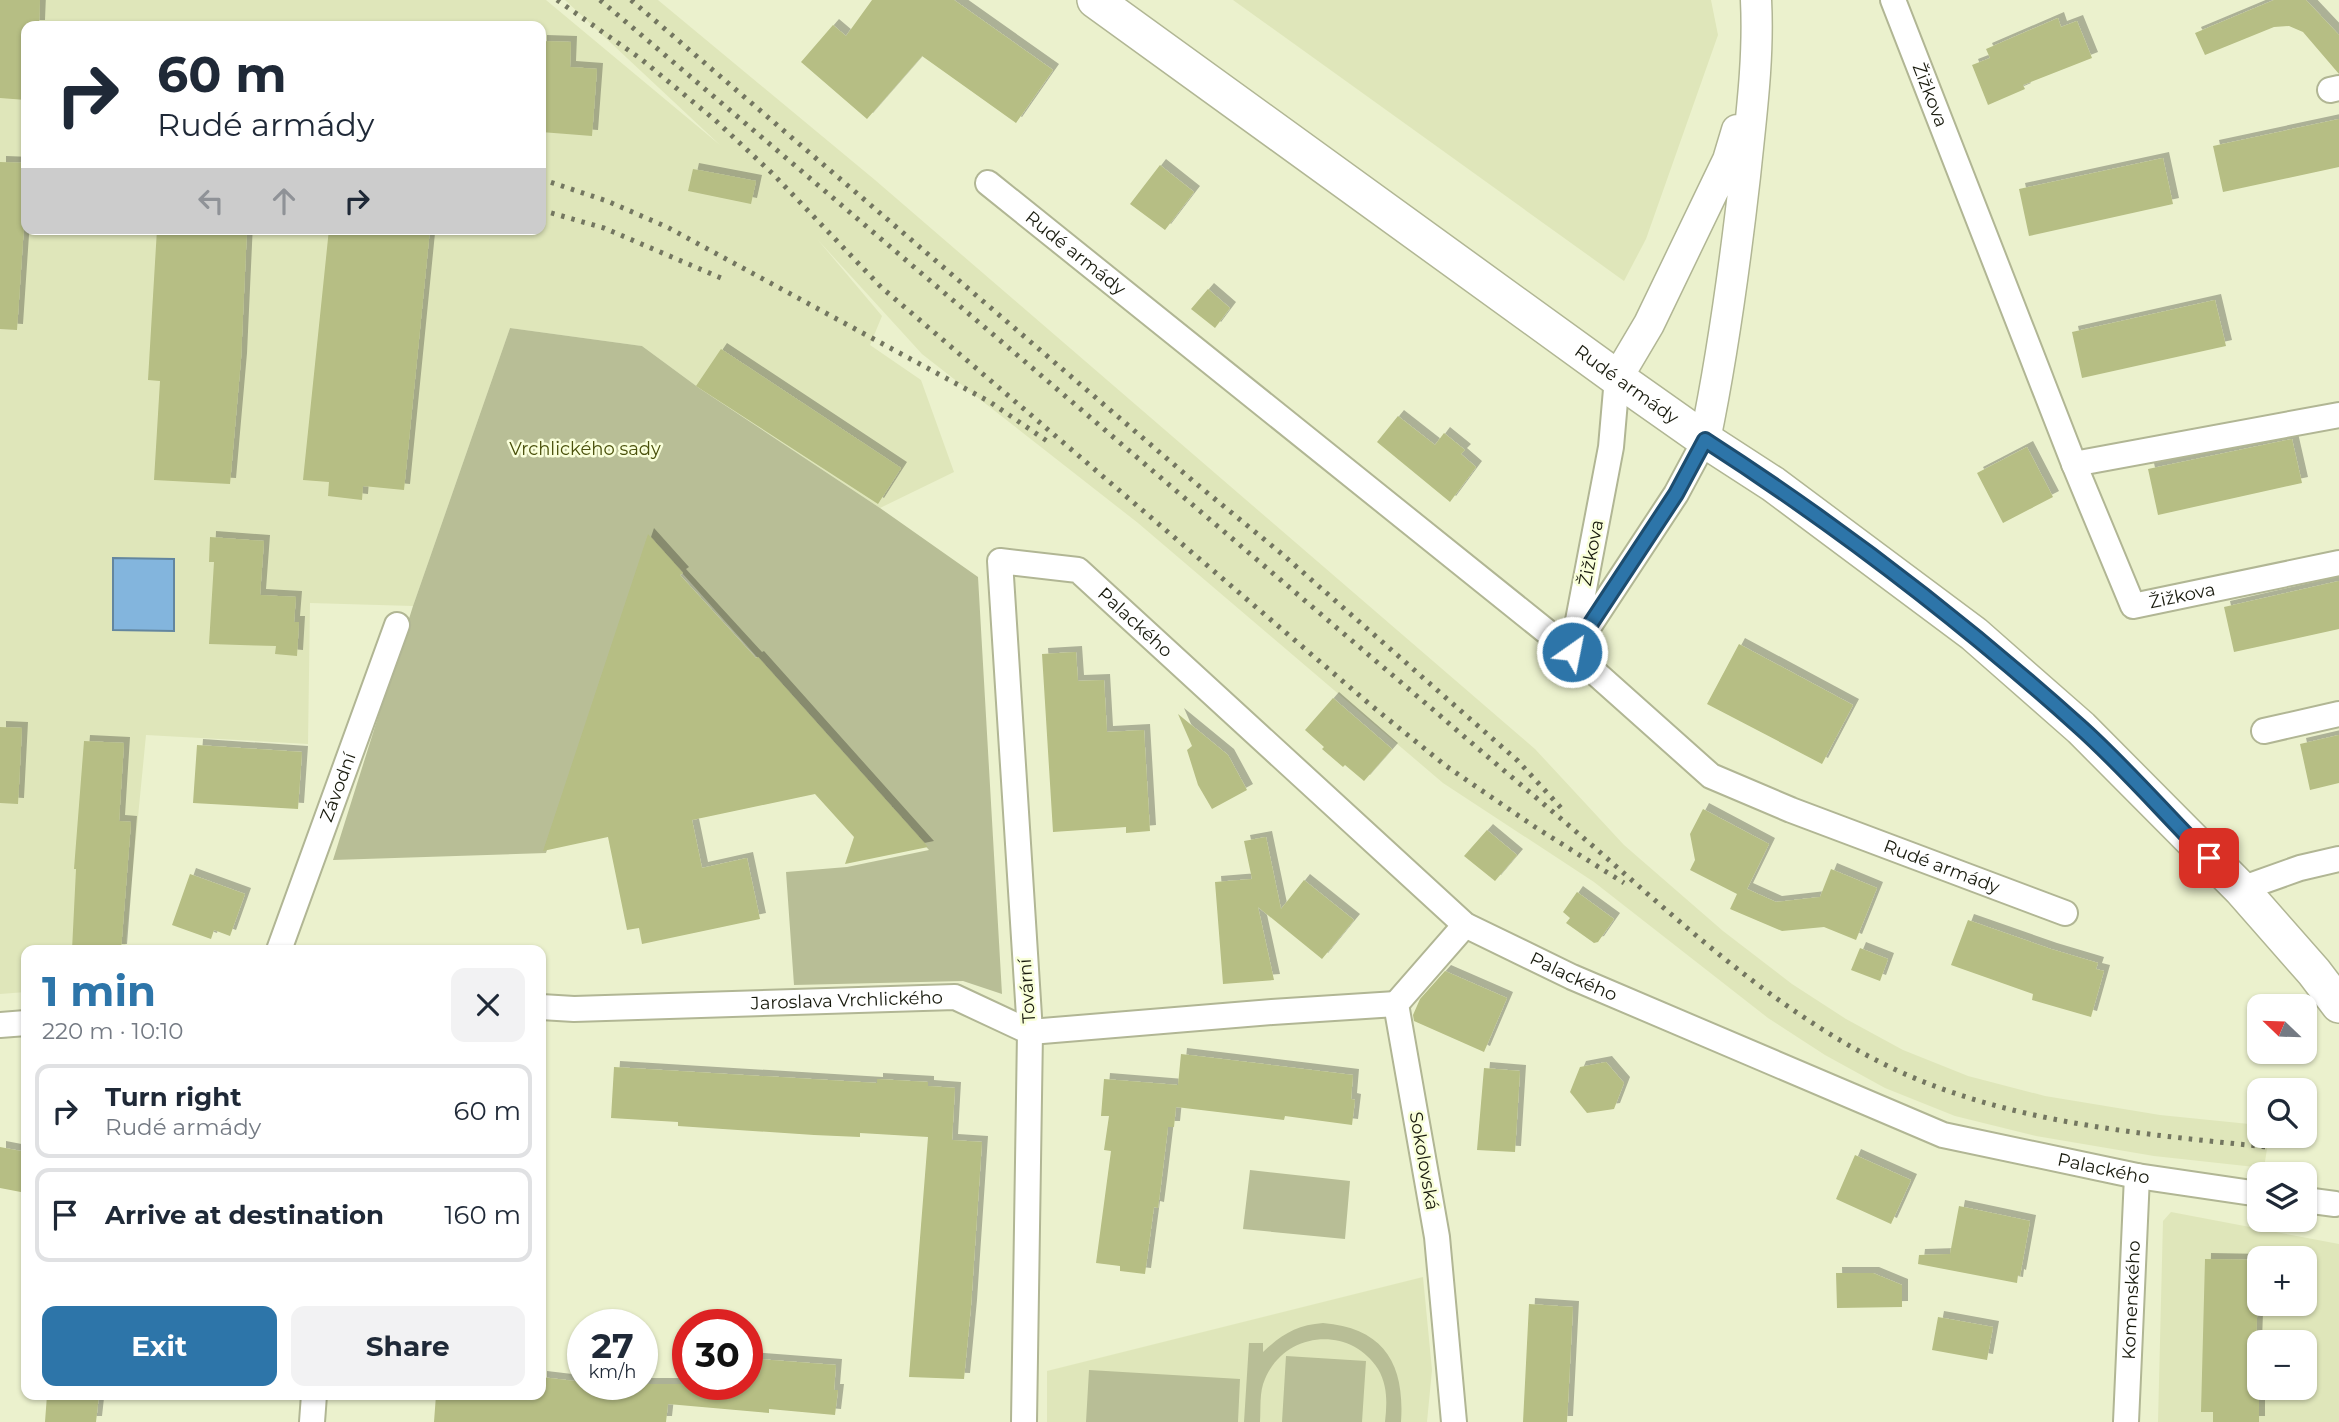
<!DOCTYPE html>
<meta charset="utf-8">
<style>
body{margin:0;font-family:Montserrat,sans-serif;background:#f2f2f3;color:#1f2937;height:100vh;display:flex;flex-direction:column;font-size:26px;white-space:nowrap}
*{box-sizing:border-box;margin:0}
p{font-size:23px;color:#747a83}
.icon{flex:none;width:38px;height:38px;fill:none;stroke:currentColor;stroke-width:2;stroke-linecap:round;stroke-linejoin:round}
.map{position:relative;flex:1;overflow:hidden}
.drawer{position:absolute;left:21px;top:945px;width:525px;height:455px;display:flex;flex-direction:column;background:#fff;border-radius:14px;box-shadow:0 2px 5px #0004}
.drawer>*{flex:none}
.hud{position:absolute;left:21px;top:21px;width:525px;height:214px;border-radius:14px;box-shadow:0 2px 5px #0004;background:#fff;color:#1f2937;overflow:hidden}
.needle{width:46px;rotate:293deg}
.tools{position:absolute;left:2247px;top:994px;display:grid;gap:14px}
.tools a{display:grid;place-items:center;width:70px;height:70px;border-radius:14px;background:#fff;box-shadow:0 2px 5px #0004;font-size:35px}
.speed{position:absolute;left:567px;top:1309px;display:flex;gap:14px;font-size:35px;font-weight:700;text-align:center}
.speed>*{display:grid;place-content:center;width:91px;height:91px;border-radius:50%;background:#fff;box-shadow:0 2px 5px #0004;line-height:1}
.speed small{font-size:18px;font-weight:400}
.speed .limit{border:10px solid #d22;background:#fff;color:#111}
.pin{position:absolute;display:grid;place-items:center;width:60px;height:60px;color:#fff;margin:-30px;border-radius:14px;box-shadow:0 4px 10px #0006}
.me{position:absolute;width:77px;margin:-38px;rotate:33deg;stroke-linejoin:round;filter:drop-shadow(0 0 5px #0008)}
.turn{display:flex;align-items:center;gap:24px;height:147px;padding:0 21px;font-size:32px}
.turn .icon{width:91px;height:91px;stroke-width:2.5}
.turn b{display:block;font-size:49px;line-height:60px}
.lanes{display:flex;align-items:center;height:66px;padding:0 21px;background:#0003;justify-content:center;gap:35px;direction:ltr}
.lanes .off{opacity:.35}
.round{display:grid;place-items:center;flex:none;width:74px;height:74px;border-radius:14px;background:#f2f2f3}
.head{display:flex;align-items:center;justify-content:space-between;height:119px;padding:0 21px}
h1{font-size:42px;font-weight:700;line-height:52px;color:#2d75a9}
.button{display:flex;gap:14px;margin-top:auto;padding:14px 21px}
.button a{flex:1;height:80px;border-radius:14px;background:#2d75a9;color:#fff;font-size:28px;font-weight:700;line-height:80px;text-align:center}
.button a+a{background:#f2f2f3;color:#1f2937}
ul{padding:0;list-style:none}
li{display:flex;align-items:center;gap:21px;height:94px;margin:0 14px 10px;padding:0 7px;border:4px solid #e0e1e3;border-radius:14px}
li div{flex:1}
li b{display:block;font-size:26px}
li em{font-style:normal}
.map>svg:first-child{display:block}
.built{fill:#dfe6ba;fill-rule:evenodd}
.green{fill:#b8be96}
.water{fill:#83b5dd;stroke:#63869f;stroke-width:2}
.building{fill:#b6be84;filter:url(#shadow)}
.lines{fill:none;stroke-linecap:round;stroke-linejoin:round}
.minor-casing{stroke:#b1b694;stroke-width:28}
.tertiary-casing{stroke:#b1b694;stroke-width:33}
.secondary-casing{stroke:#b1b694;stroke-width:38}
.minor{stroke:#fff;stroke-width:24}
.tertiary{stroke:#fff;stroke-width:30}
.secondary{stroke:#fff;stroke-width:35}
.rail{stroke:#737660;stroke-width:5;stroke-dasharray:3.5 7;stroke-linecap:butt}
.route-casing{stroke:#1d4c6e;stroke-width:18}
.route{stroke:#2d75a9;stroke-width:12}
.labels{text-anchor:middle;stroke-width:5;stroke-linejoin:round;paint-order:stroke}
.street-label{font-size:18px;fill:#181a0d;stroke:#f9ffda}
.park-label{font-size:18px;fill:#4a510c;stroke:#f9ffda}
</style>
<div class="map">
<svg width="2339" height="1422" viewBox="0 0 2339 1422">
<defs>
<filter id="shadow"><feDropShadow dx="6" dy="-6" stdDeviation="0" flood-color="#0004"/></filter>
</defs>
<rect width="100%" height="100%" fill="#ebf1cd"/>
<path class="built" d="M 0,0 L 546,0 L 720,145 L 565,0 L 658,0 L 875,180 L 1535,749 L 1624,845 L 1723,931 L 1792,984 L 1846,1019 L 1903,1050 L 1968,1076 L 2045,1096 L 2160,1115 L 2259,1125 L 2259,1136 L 2269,1136 L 2264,1168 L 2154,1156 L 2036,1136 L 1955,1116 L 1885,1088 L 1825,1055 L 1768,1018 L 1594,882 L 1443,783 L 1138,523 L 922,354 L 818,240 L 882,316 L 870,345 L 921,380 L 954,472 L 880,508 L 699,388 L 642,346 L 510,328 L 413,606 L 310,603 L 308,744 L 146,735 L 125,950 L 26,950 L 26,992 L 0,994 ZM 26,26 L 541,26 L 541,229 L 26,229 Z
M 1233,0 L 1711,0 L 1718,35 L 1646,239 L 1624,281 Z
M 2171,1212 L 2339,1244 L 2339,1422 L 2158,1422 L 2163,1221 ZM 2259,1258 L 2305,1258 L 2305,1304 L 2259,1304 ZM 2259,1342 L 2305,1342 L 2305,1388 L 2259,1388 Z
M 1423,1277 L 1432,1370 L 1427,1422 L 1047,1422 L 1047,1371 Z"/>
<path class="green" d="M 510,328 L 642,346 L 699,388 L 880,508 L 978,577 L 1002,994 L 963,981 L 794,985 L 786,872 L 847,867 L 929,850 L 650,537 L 546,853 L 333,860 L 413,606 Z
M 1250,1170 L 1350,1181 L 1345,1239 L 1243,1229 Z
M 1323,1323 C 1384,1328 1405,1364 1401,1422 L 1385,1422 C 1387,1404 1388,1386 1378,1369 C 1350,1325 1285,1331 1265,1379 C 1259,1392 1261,1408 1260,1422 L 1244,1422 L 1249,1343 L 1263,1343 L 1263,1352 C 1282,1334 1297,1325 1323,1323 Z
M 1286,1356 L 1366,1361 L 1362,1422 L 1282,1422 Z
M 1089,1370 L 1240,1379 L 1238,1422 L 1086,1422 Z"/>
<path class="water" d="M 113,558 L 174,559 L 174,631 L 113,630 Z"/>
<path class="building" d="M 0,0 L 40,0 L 39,26 L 26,26 L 26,100 L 0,98 Z
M 872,0 L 954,0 L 1053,70 L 1016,123 L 922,56 L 867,119 L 801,62 L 833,25 L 846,36 Z
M 2274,0 L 2306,0 L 2339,35 L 2339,74 L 2303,32 L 2289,26 L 2274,27 L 2205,55 L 2195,33 Z
M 2058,18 L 2061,27 L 2077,21 L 2092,58 L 2023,85 L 2025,89 L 1988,105 L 1972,65 L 1990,58 L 1986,49 Z
M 541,41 L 571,42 L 570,67 L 597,69 L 592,136 L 541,132 Z
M 2339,119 L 2339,167 L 2223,192 L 2213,146 Z
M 2163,158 L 2173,204 L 2029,236 L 2019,189 Z
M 0,162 L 26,163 L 26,196 L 17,330 L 0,329 Z
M 1160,165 L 1194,192 L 1165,230 L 1130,204 Z
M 693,169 L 756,181 L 751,204 L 688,191 Z
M 157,229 L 247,229 L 241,359 L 230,484 L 154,480 L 160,381 L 148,380 Z
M 329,229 L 430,229 L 404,490 L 363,486 L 362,500 L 328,496 L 329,482 L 303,480 Z
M 1208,289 L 1230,308 L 1215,328 L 1191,309 Z
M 2215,300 L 2226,346 L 2082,378 L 2072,332 Z
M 721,349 L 901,468 L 878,504 L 696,386 Z
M 1398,416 L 1435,445 L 1444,433 L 1465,450 L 1461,454 L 1476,467 L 1450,502 L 1377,442 Z
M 2292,439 L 2302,483 L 2158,515 L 2148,469 Z
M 2027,447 L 2053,497 L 2003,523 L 1977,473 Z
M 648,534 L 683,573 L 680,575 L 756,658 L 758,657 L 928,847 L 845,864 L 854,837 L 815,794 L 692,820 L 702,868 L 747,858 L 760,919 L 642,944 L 639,928 L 627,930 L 608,837 L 543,851 Z
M 210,537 L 264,541 L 260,595 L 296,597 L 294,622 L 299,622 L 297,656 L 275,654 L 276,646 L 209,644 L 214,562 L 209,562 Z
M 2339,581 L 2339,629 L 2234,652 L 2224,607 Z
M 1739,644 L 1853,705 L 1822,764 L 1707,704 Z
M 1076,652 L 1078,681 L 1104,680 L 1107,732 L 1144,730 L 1150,831 L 1126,833 L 1126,827 L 1053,832 L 1042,654 Z
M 1333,698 L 1392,749 L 1364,781 L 1345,765 L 1343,767 L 1322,749 L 1324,747 L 1305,730 Z
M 1178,714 L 1228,755 L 1247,790 L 1212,809 L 1198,785 L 1187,750 L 1192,746 Z
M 0,727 L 22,728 L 18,804 L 0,803 Z
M 2339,735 L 2339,783 L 2310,790 L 2300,744 Z
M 84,741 L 124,743 L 119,821 L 131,822 L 121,950 L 72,950 L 76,869 L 74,869 Z
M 197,745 L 302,752 L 298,809 L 193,803 Z
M 1703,809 L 1769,844 L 1747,889 L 1776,902 L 1820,897 L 1831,869 L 1877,888 L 1856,940 L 1824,927 L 1782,931 L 1730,909 L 1737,894 L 1690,870 L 1695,860 L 1690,834 Z
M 1487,830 L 1517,855 L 1495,881 L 1464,856 Z
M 1266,837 L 1281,909 L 1304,880 L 1354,920 L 1322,959 L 1258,907 L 1274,980 L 1223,984 L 1215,882 L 1252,879 L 1244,841 Z
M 190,874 L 245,894 L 230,936 L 214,930 L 211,939 L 172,925 Z
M 1577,892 L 1614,919 L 1598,942 L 1594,943 L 1566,923 L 1570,918 L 1563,912 Z
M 1968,920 L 2051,949 L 2098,963 L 2096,969 L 2104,971 L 2091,1017 L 2032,1000 L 2033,994 L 1951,965 Z
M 1860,948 L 1888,959 L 1880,981 L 1851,970 Z
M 1445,971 L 1507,998 L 1484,1052 L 1414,1021 L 1413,1015 L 1420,999 Z
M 1181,1054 L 1353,1075 L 1351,1099 L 1355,1100 L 1352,1125 L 1285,1116 L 1284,1120 L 1176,1107 L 1174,1127 L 1168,1127 L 1161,1185 L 1158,1208 L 1154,1207 L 1145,1274 L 1120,1271 L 1120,1266 L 1096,1263 L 1111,1151 L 1104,1150 L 1109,1116 L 1101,1116 L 1104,1079 L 1178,1085 Z
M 1606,1062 L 1624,1083 L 1614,1109 L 1587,1113 L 1570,1092 L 1580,1067 Z
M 614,1067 L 877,1083 L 877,1079 L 928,1082 L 928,1086 L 955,1088 L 952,1140 L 982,1142 L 971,1306 L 964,1379 L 909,1377 L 928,1137 L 860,1133 L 860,1137 L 814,1135 L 678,1126 L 678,1122 L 611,1118 Z
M 1484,1068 L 1520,1071 L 1515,1152 L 1477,1150 Z
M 0,1147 L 26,1152 L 26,1193 L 0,1188 Z
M 1855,1155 L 1911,1180 L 1891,1224 L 1836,1199 Z
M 1959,1206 L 2030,1221 L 2020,1276 L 2018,1275 L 2017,1283 L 1918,1264 L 1919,1255 L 1950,1254 Z
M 2205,1259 L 2259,1260 L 2256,1347 L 2259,1347 L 2259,1422 L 2213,1422 L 2213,1412 L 2201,1412 Z
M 1836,1273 L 1873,1273 L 1902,1285 L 1902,1307 L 1837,1308 Z
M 1529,1304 L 1573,1307 L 1567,1422 L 1523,1422 Z
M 1938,1317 L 1993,1327 L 1987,1360 L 1932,1350 Z
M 747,1358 L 836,1365 L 834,1390 L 838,1390 L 835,1415 L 769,1409 L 769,1413 L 668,1404 L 666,1422 L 434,1422 L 436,1395 L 541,1395 L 541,1377 L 583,1382 L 583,1384 L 627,1386 L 628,1384 L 747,1384 Z
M 47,1395 L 99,1395 L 96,1422 L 45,1422 Z"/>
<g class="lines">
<g class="minor-casing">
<g id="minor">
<path id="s1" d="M 1893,0 L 2074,464 L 2133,606 L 2339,563"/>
<path d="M 2330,90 L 2339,88"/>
<path id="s2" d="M 988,183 L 1572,652 L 1711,776 L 1791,810 L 2065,913"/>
<path d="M 1617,378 L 1611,447 L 1572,652 L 1676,494 L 1705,440"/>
<path d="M 2074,464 L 2339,415"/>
<path d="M 2264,731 L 2339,714"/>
<path d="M 2241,889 L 2300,868 L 2339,859"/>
<path id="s3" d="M 279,950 L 397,625"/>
<path id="s4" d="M 541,1007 L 574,1009 L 955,997 L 1030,1032 L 1272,1012 L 1396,1004"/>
<path d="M 0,1025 L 26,1023"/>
<path d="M 2305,1200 L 2335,1204"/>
<path d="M 312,1422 L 314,1395"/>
<path id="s5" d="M 1024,1422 L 1030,1032 L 1000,561 L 1078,570 L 1465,925 L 1572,977 L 1943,1135 L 2137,1176 L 2259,1194"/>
<path d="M 1454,1422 L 1437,1237 L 1396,1004 L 1465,925"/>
<path id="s6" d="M 2126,1422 L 2137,1176"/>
</g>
</g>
<g class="tertiary-casing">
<path id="tertiary" d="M 1617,378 L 1649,324 L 1728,160 L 1737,130
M 1705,440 C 1723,353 1735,264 1745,176 C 1751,117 1759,59 1756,0"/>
</g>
<g class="secondary-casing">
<g id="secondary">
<path id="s7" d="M 1095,0 L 1617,378 L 1705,440 L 1773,484 L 1974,634 L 2081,728 L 2241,889 L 2314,972 L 2339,1005"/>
</g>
</g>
<use href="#minor" class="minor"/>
<use href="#tertiary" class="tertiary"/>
<use href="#secondary" class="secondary"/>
<path class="rail" d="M 557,0 L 641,59 L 715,120 L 773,174 L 881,287 L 1373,707 L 1446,766 L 1535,827 L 1624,883
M 600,0 C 880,237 1158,476 1437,713 C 1494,763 1553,811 1610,861 C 1698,938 1787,1018 1894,1069 C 2009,1123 2142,1134 2267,1147
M 631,0 L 1199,486 L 1282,554 L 1518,761 L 1563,810
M 541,179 L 607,201 L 667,227 L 990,402 L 1047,441
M 541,210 L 604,228 L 721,278"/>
</g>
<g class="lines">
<g class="route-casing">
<path id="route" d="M 1572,652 L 1676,494 L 1705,440 C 1837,525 1962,621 2079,726 C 2124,766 2166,815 2209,858"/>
</g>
<use href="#route" class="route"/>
</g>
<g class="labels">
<g class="street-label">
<text dy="6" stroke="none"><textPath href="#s1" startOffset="102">Žižkova</textPath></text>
<text dy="6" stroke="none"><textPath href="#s2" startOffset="112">Rudé armády</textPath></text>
<text dy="6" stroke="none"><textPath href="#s7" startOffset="656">Rudé armády</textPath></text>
<text transform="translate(1591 553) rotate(-79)" y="6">Žižkova</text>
<text dy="6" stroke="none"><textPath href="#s1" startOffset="702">Žižkova</textPath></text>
<text dy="6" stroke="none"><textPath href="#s5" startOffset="1018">Palackého</textPath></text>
<text dy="6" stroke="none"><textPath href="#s3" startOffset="173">Závodní</textPath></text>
<text dy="6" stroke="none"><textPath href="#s2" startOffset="1183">Rudé armády</textPath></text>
<text dy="6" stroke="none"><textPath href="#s5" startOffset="1586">Palackého</textPath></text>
<text transform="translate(1027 991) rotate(-94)" y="6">Tovární</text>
<text dy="6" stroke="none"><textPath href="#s4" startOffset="306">Jaroslava Vrchlického</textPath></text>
<text transform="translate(1424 1161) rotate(80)" y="6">Sokolovská</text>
<text dy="6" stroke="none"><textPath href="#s5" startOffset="2152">Palackého</textPath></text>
<text dy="6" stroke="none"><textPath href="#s6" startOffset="122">Komenského</textPath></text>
</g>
<g class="park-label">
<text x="585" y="455">Vrchlického sady</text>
</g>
</g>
</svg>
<div class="tools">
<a><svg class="needle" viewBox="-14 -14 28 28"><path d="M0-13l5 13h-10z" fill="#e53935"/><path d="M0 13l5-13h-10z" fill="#747a83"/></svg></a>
<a><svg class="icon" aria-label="search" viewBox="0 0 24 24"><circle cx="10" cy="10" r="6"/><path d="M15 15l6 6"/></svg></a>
<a><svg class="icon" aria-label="layers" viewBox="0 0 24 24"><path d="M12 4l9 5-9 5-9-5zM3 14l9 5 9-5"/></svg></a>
<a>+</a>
<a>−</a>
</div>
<div class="speed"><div>27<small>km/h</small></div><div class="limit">30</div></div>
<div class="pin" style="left:2209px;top:858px;background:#d93025"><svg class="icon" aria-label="arrive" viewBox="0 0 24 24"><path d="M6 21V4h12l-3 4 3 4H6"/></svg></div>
<svg class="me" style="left:1572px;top:652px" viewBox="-20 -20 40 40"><circle r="17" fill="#2d75a9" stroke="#fff" stroke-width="3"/><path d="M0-11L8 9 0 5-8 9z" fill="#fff"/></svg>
<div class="hud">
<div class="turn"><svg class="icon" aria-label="right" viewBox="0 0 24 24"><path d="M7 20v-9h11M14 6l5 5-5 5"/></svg><div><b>60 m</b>Rudé armády</div></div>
<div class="lanes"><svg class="icon off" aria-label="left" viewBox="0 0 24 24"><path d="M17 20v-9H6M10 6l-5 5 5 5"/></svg><svg class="icon off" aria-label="ahead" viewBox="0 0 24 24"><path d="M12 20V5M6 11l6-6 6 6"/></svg><svg class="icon" aria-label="right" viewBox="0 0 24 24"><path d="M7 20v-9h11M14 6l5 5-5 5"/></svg></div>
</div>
<section class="drawer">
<div class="head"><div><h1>1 min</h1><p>220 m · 10:10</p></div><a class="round"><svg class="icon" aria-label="close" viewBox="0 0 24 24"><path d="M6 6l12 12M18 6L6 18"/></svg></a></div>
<ul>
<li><svg class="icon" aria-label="right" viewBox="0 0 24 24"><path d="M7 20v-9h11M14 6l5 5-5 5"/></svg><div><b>Turn right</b><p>Rudé armády</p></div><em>60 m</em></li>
<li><svg class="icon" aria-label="arrive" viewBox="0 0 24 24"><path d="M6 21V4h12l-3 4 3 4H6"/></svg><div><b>Arrive at destination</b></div><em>160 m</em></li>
</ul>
<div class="button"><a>Exit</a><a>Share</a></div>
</section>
</div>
